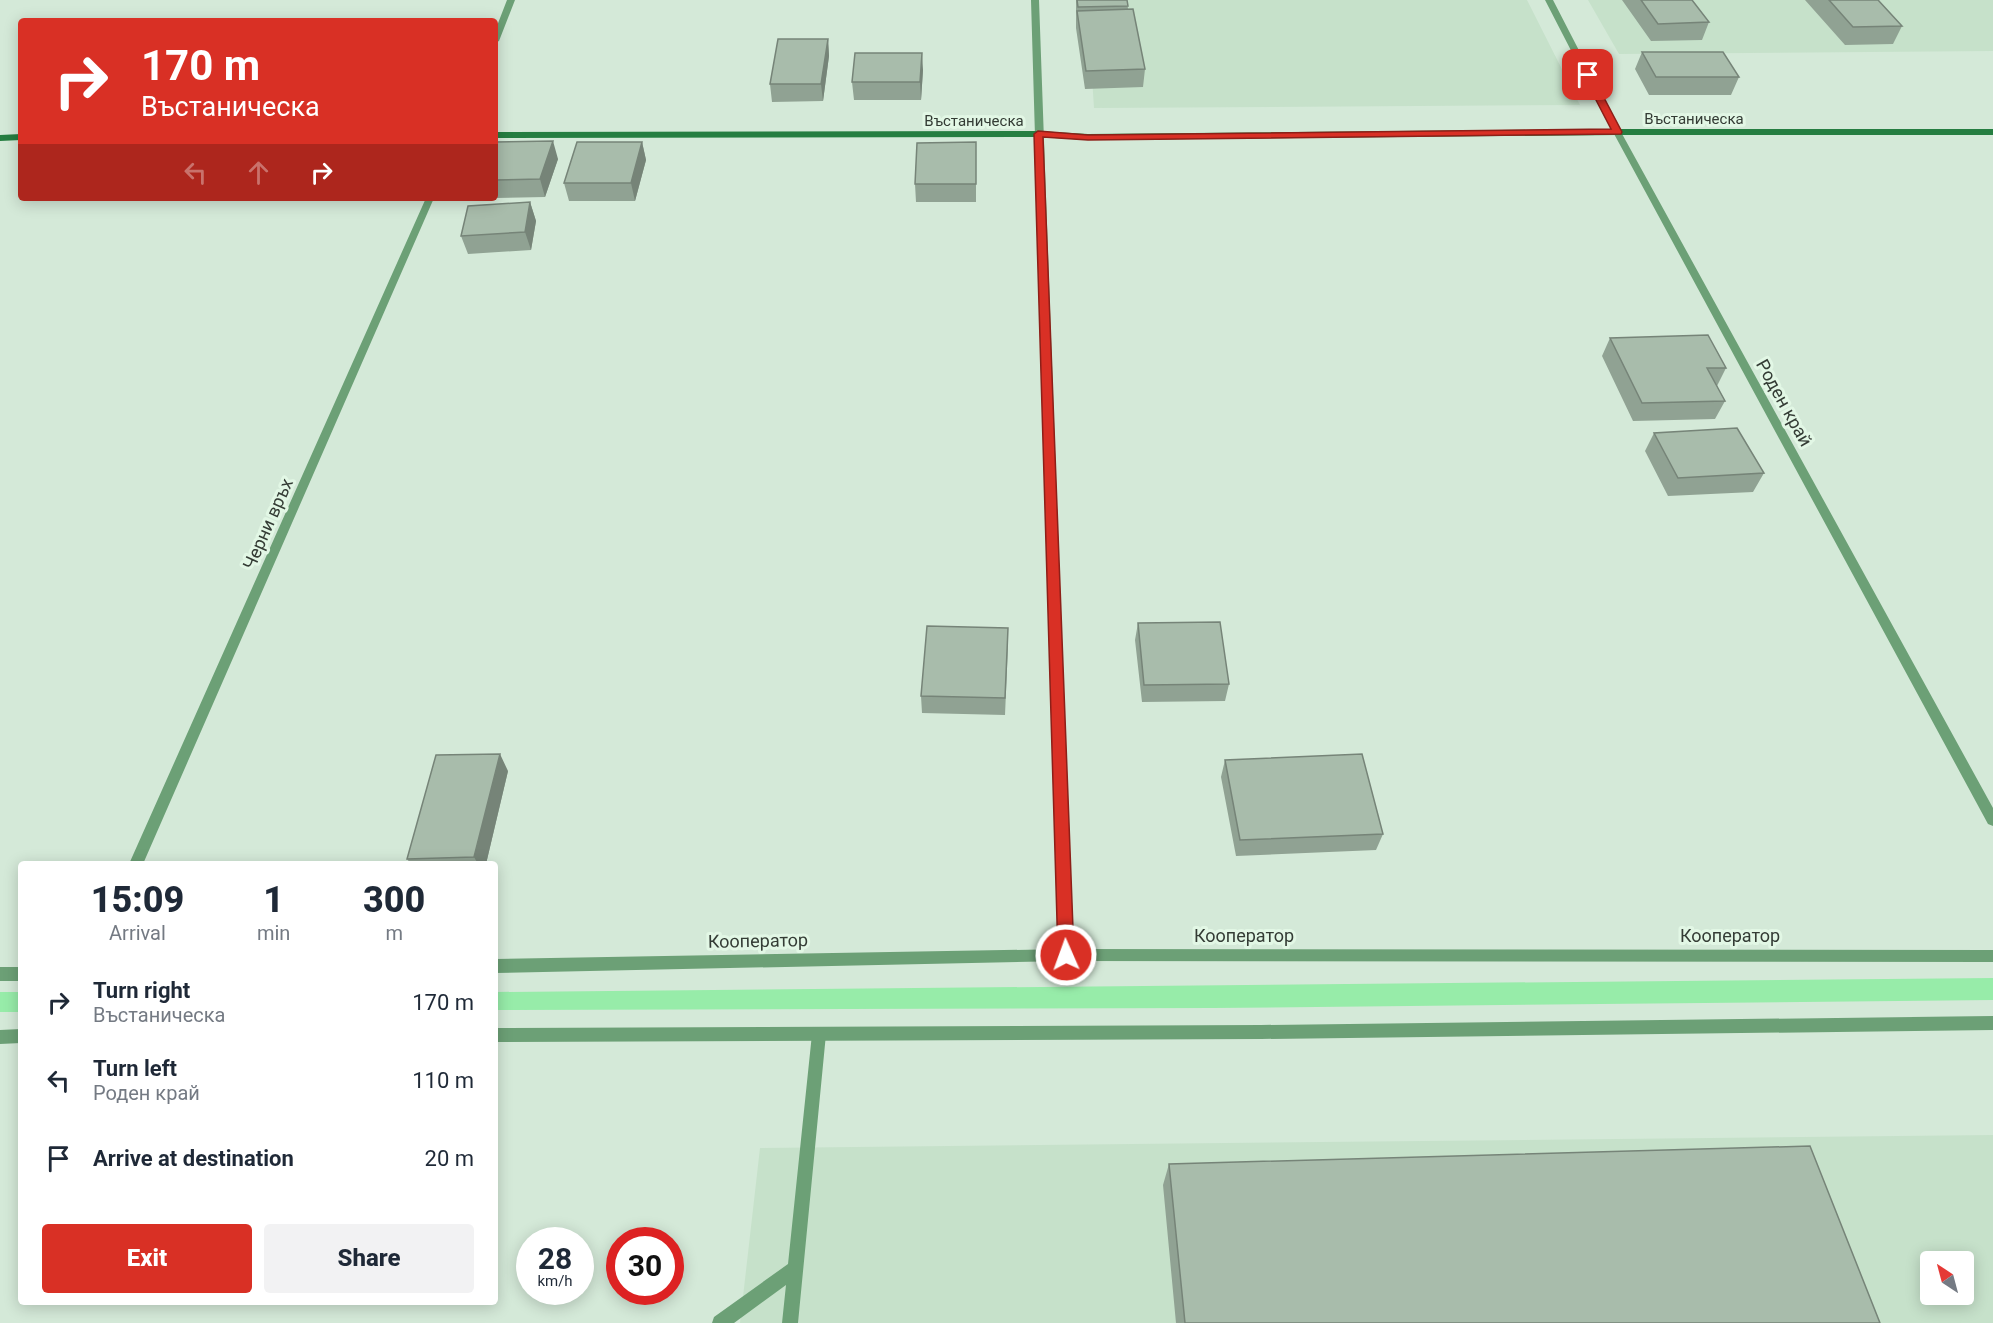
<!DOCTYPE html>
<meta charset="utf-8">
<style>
body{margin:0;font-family:Roboto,sans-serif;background:#f2f2f3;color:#1f2937;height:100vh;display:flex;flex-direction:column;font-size:22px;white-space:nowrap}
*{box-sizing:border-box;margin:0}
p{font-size:20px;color:#747a83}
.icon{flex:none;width:33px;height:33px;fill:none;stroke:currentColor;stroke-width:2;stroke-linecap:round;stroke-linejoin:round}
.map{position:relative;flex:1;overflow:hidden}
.side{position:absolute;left:18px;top:861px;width:480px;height:444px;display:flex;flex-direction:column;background:#fff;border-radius:6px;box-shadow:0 3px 15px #0003}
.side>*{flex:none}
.guide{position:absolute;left:18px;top:18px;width:480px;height:183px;border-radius:6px;box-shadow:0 3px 15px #0003;background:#d93025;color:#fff;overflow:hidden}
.needle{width:39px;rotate:324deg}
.controls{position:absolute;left:1920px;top:1251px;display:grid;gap:12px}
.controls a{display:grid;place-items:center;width:54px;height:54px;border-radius:6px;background:#fff;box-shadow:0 3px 15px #0003;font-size:30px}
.speed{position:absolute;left:516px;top:1227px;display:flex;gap:12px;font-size:30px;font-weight:700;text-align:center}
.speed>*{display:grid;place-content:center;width:78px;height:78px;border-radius:50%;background:#fff;box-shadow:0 3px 15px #0003;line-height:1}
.speed small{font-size:15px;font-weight:400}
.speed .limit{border:9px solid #d22;background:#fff;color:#111}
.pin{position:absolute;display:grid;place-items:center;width:51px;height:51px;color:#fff;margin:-26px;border-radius:12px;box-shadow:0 3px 9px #0006}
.me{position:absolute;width:66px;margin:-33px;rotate:358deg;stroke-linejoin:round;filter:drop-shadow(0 0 4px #0008)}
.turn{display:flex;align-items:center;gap:21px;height:126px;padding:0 24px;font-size:27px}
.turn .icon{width:78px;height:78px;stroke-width:2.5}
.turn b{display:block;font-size:42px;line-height:51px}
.lanes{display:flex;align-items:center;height:57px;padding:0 24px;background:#0003;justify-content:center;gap:30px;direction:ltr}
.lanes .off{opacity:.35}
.eta{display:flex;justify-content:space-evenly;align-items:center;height:102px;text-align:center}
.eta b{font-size:36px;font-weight:800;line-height:42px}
.cta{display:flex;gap:12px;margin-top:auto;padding:12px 24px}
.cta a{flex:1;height:69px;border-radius:6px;background:#d93025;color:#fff;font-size:24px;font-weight:800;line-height:69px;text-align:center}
.cta a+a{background:#f2f2f3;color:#1f2937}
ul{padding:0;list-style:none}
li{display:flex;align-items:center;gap:18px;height:78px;padding:0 24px}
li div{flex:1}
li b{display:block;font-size:22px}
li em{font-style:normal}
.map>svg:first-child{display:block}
.built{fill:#c6e1ca;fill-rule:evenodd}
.green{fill:#97eca9}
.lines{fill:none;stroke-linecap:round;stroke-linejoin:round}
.service{fill:#6ca076;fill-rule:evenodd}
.minor{fill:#6ca076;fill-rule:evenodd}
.tertiary{fill:#6ca076;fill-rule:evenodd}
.secondary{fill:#257e41;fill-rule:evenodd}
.wall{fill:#90a293}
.shaded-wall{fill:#768478}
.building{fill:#a8bcab;stroke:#768478;stroke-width:1.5}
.route{fill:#d93025;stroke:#8d1f18;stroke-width:1.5}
.labels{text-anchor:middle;stroke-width:6;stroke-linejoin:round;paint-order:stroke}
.far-street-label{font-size:15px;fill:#343c35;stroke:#e2f7e5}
.street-label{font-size:18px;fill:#343c35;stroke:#e2f7e5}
</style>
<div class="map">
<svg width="1993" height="1323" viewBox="0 0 1993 1323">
<rect width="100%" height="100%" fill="#d4e9d8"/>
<path class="built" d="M 1087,0 L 1527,0 L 1580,105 L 1094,108 Z
M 1588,0 L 1993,0 L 1993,51 L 1619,54 Z
M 1993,1135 L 1993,1323 L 740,1323 L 760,1148 ZM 1930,1262 L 1964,1262 L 1964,1294 L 1930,1294 Z"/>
<path class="green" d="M 1993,978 L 1993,1000 L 1213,1008 L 495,1010 L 495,992 Z
M 0,992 L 21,992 L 21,1012 L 0,1012 Z"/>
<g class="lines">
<path class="service" d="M 819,1027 L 824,1029 L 826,1034 L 798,1323 L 782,1323 L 786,1285 L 734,1323 L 712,1323 L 714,1317 L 788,1264 L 812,1034 L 814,1029 Z"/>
<path class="minor" d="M 507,0 L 515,0 L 499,41 L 495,43 L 495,31 Z
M 1031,0 L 1039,0 L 1073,955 L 1071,960 L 1066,961 L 1061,960 L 1059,955 Z
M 1545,0 L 1553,0 L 1621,132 L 1993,808 L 1993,826 L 1988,824 L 1613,132 Z
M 426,198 L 434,198 L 143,864 L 129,864 Z"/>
<path class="tertiary" d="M 1066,949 L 1993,950 L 1993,962 L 1066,961 L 495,973 L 495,959 Z
M 0,967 L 21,967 L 21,981 L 0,981 Z
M 1993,1016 L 1993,1030 L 1261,1039 L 495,1042 L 495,1028 L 1261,1025 Z
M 21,1029 L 21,1043 L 0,1044 L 0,1030 Z"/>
<path class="secondary" d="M 1617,129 L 1993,129 L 1993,135 L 1617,135 L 1088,140 L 1038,137 L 495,138 L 495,132 L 1038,131 L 1088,134 Z
M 21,134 L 21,140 L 0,141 L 0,135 Z"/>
</g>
<path class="wall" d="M 1076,0 L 1127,0 L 1128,9 L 1145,69 L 1143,87 L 1085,89 L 1076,28 Z
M 1622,0 L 1692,0 L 1709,22 L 1702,40 L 1651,41 Z
M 1805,0 L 1878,0 L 1902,26 L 1893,44 L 1845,45 Z
M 828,39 L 829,56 L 823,101 L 772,102 L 770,84 Z
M 1642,52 L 1739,77 L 1731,95 L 1649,95 L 1635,69 Z
M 923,70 L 921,100 L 854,100 L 852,82 Z
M 495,142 L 558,159 L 545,197 L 495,198 Z
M 642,142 L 646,160 L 635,201 L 569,201 L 564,183 Z
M 976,142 L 976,202 L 916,202 L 915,184 Z
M 530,202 L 536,221 L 531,250 L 468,254 L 461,236 Z
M 1610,338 L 1726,368 L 1717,386 L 1725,401 L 1715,419 L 1633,421 L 1602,356 Z
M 1654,433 L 1764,473 L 1753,492 L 1668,496 L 1645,451 Z
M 1138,623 L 1229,684 L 1225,701 L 1142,702 L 1135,640 Z
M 1008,645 L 1005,715 L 922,713 L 921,696 Z
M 1225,760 L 1383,834 L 1376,850 L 1236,856 L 1221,777 Z
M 508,771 L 486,864 L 411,864 L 407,859 Z
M 1169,1164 L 1880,1323 L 1176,1323 L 1163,1185 Z"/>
<path class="shaded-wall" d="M 828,39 L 829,56 L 823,101 L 821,84 Z
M 922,53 L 923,70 L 921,100 L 920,82 Z
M 553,141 L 558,159 L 545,197 L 540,179 Z
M 642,142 L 646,160 L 635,201 L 631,183 Z
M 530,202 L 536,221 L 531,250 L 525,232 Z
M 500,754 L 508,771 L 486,864 L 478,864 L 474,857 Z"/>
<path class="building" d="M 1077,0 L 1127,0 L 1128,6 L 1078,7 Z
M 1641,0 L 1692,0 L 1709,22 L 1658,24 Z
M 1829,0 L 1878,0 L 1902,26 L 1853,27 Z
M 1133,9 L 1145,69 L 1086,71 L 1077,11 Z
M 778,39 L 828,39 L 821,84 L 770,84 Z
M 1642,52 L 1723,52 L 1739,77 L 1656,77 Z
M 855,53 L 922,53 L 920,82 L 852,82 Z
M 553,141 L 540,179 L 495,180 L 495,142 Z
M 577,142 L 642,142 L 631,183 L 564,183 Z
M 976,142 L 976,184 L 915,184 L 917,143 Z
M 530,202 L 525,232 L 461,236 L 468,206 Z
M 1708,335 L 1726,368 L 1707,368 L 1725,401 L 1642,403 L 1610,338 Z
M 1737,428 L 1764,473 L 1678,478 L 1654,433 Z
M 1220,622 L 1229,684 L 1144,685 L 1138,623 Z
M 927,626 L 1008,628 L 1005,698 L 921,696 Z
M 500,754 L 474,857 L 407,859 L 436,755 Z
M 1362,754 L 1383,834 L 1240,840 L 1225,760 Z
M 1810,1146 L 1880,1323 L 1185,1323 L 1169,1164 Z"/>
<path class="route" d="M 1588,73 L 1592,75 L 1622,132 L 1621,134 L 1088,140 L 1043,137 L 1074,955 L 1071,960 L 1066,962 L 1060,960 L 1058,955 L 1034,134 L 1038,131 L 1088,135 L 1611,129 L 1583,75 Z"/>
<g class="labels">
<g class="far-street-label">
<text x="1694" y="124">Въстаническа</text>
<text x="974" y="126">Въстаническа</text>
</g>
<g class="street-label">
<text transform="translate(1784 403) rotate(61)" y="6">Роден край</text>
<text transform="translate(268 524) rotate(-66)" y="6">Черни връх</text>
<text x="1244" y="942">Кооператор</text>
<text x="1730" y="942">Кооператор</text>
<text transform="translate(758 941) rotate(-1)" y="6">Кооператор</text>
</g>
</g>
</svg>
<div class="controls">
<a><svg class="needle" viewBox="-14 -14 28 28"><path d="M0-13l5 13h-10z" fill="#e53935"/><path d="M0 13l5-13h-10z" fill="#747a83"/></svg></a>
</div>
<div class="speed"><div>28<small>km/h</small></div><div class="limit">30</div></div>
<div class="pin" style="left:1588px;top:75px;background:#d93025"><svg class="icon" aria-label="arrive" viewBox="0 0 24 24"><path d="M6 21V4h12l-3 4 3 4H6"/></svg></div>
<svg class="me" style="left:1066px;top:955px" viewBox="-20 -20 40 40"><circle r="17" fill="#d93025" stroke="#fff" stroke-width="3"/><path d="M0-11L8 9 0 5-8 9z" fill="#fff"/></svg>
<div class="guide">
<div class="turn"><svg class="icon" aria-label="right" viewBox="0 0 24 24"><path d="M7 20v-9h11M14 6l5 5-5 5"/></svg><div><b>170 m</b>Въстаническа</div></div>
<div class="lanes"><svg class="icon off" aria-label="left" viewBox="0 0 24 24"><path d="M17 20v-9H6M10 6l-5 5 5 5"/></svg><svg class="icon off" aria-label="ahead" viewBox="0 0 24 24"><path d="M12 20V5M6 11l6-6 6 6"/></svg><svg class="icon" aria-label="right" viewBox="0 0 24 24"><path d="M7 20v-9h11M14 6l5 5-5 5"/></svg></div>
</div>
<section class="side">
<div class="eta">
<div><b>15:09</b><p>Arrival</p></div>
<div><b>1</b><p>min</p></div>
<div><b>300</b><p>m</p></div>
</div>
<ul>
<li><svg class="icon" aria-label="right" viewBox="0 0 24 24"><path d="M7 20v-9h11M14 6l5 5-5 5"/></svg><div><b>Turn right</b><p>Въстаническа</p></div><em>170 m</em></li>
<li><svg class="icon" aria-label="left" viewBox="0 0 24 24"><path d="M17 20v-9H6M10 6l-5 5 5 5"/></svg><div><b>Turn left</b><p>Роден край</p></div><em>110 m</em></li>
<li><svg class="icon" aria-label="arrive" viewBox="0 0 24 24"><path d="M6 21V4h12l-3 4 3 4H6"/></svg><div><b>Arrive at destination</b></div><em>20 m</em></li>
</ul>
<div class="cta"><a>Exit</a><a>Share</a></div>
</section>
</div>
